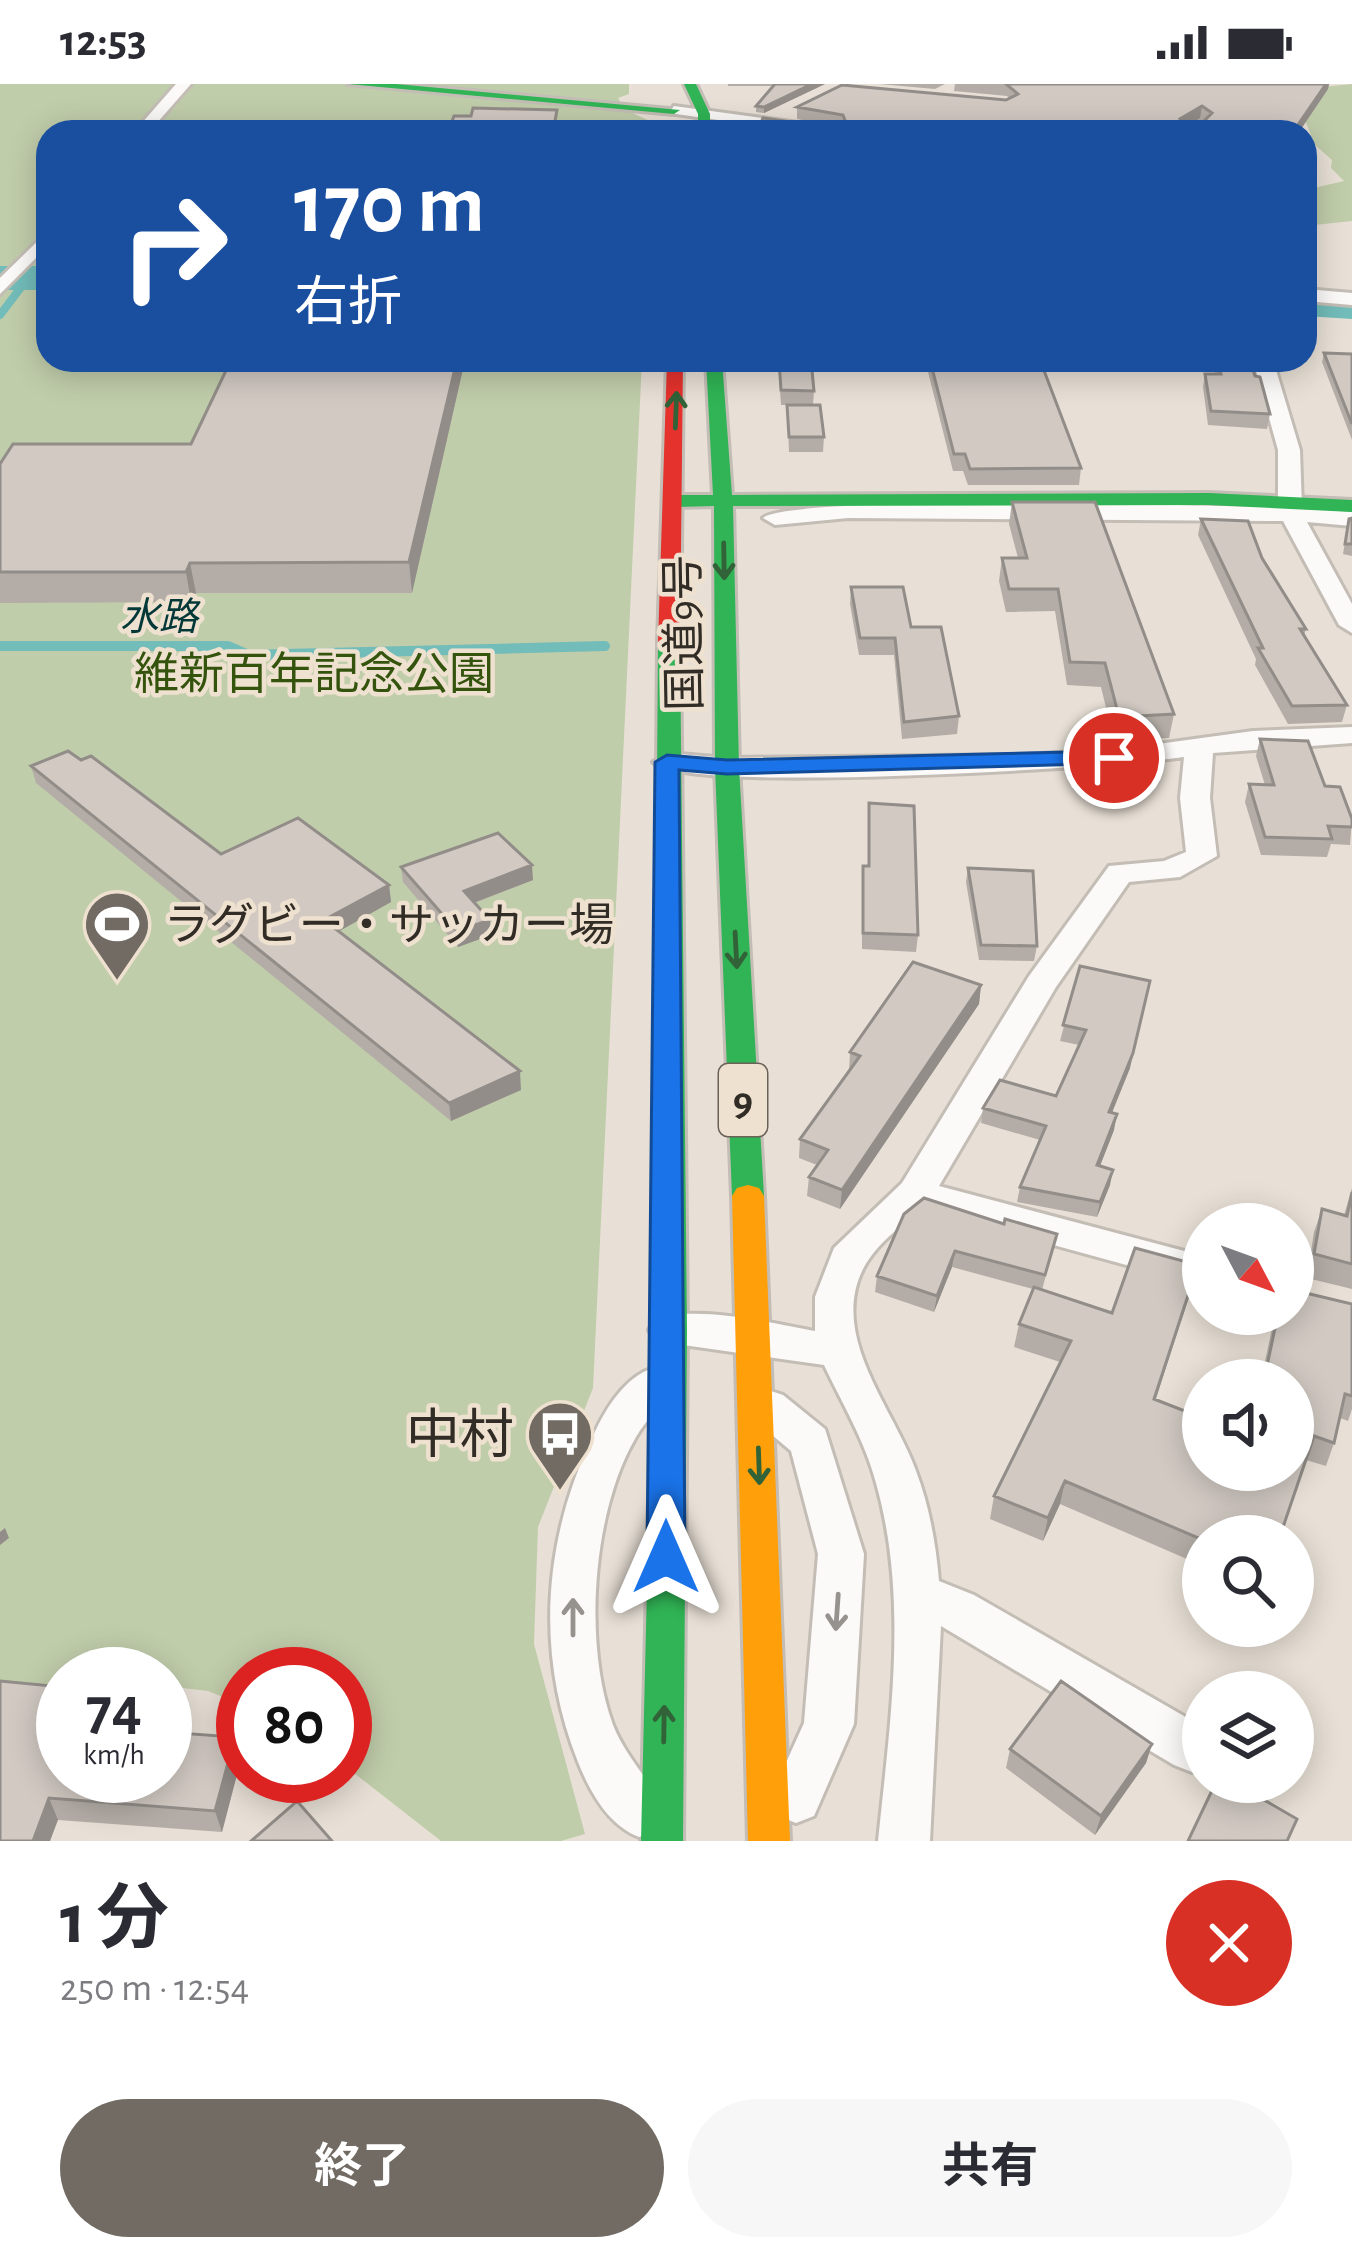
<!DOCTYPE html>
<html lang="ja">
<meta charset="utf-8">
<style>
body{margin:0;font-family:"Alegreya Sans","Noto Sans JP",sans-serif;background:#f7f7f7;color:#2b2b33;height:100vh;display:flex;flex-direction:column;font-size:45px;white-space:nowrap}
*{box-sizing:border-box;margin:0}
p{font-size:39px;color:#7c7c81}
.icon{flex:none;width:66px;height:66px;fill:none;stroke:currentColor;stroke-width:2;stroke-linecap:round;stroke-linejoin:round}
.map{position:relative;height:1757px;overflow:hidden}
.side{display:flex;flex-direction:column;background:#fff;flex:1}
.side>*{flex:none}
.top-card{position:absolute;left:36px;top:36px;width:1281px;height:252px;border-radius:36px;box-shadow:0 6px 30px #0003;background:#1a4fa0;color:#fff;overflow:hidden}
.needle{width:78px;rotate:131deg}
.tools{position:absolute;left:1182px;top:1119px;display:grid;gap:24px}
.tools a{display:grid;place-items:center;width:132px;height:132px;border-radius:50%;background:#fff;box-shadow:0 6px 30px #0003;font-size:60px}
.speed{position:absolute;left:36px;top:1563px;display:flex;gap:24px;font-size:60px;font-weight:700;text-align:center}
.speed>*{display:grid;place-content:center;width:156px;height:156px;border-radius:50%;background:#fff;box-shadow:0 6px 30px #0003;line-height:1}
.speed small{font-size:30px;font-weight:400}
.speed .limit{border:18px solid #d22;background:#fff;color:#111}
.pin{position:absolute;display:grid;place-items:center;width:102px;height:102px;color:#fff;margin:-51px;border:6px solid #fff;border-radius:50%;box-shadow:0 3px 12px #0007}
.me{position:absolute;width:132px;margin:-66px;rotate:0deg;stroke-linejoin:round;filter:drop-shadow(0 0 9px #0008)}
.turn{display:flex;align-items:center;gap:42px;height:252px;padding:0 60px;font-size:54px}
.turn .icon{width:156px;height:156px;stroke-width:2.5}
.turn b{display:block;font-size:84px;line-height:102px}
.round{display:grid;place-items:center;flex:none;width:126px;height:126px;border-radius:63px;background:#f7f7f7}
.summary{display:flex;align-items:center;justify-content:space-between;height:204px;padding:0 60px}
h1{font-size:72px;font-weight:700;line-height:90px}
.action{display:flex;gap:24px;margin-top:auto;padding:24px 60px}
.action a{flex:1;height:138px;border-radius:72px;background:#716b63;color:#fff;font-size:48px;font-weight:700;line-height:138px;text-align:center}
.action a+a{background:#f7f7f7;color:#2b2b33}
.status{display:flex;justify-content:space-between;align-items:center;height:84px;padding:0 60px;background:#fff;direction:ltr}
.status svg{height:33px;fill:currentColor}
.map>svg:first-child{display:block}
.green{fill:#c0cdaa}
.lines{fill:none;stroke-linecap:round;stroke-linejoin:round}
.stream-far1{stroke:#72bcb9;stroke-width:8}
.stream{stroke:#72bcb9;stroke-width:10}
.river{fill:#72bcb9;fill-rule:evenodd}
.street-casing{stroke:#c3bdb5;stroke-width:6}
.fast-casing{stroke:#c3bdb5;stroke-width:6}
.slow-casing{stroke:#c3bdb5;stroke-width:6}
.jam-casing{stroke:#c3bdb5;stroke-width:6}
.street{fill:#fcfaf9;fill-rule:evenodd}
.fast{fill:#30b455;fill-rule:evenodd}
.slow{fill:#ff9f0a;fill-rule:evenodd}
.jam{fill:#e5322d;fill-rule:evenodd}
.wall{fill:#b4ada7}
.shaded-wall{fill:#928d88}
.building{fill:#d1c9c2;stroke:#928d88;stroke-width:3;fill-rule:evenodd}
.oneway{stroke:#316238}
.oneway2{stroke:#96938f}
.route{fill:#1a73e8;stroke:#114b97;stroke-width:3}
.labels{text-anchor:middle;stroke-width:9;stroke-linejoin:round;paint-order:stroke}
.far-water-label{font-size:39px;font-style:italic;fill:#033838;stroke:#efe1cf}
.shield{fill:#efe1cf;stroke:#6a6258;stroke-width:3}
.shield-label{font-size:42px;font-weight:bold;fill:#312c25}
.street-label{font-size:45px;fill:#312c25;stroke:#efe1cf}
.park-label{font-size:45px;fill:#34540e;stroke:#efe1cf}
.poi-label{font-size:45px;fill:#312c25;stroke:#efe1cf;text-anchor:start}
.near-poi-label{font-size:54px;fill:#312c25;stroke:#efe1cf;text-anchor:end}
</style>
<div class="status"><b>12:53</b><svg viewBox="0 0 49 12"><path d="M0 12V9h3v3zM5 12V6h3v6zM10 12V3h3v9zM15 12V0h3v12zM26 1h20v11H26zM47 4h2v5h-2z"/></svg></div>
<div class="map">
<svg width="1352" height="1757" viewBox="0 0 1352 1757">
<rect width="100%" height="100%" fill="#e8e0d6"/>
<path class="green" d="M 0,0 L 629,0 L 629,10 L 618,14 L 624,25 L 652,38 L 652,48 L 48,48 L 48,276 L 642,276 L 593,1304 L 538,1443 L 534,1560 L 585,1750 L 561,1757 L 441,1757 L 345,1682 L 345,1590 L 243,1590 L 243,1621 L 208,1607 L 165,1602 L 165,1590 L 63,1590 L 63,1605 L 0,1607 Z
M 1352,0 L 1352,137 L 1305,142 L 1305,106 L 1344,97 L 1331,84 L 1332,76 L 1315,61 L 1293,6 Z"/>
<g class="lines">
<path class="stream-far1" d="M 0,231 L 28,194"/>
<path class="stream" d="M 0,562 L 228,562 L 249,571 L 605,562"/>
<path class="river" d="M 0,182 L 48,182 L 48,206 L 0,206 Z
M 1305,206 L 1352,209 L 1352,235 L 1305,232 Z"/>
<g class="street-casing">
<path id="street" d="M 176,0 L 191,0 L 149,48 L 134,48 Z
M 674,22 L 835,44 L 842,48 L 803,48 L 669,29 Z
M 48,147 L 48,162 L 0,210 L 0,194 Z
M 1305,205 L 1352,209 L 1352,221 L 1305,217 Z
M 1253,276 L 1273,276 L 1300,366 L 1302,424 L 1352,428 L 1352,442 L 1307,438 L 1352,520 L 1352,549 L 1339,541 L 1283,437 L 848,434 L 775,441 L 763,434 C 791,410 1210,422 1278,423 L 1278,366 Z
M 1352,643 L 1352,659 L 1213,669 L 1210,714 L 1217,772 L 1180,793 L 1129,798 L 1056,903 L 939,1102 L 1203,1172 L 1203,1202 L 922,1125 C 901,1142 876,1160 863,1185 C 829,1253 894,1325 916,1387 C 929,1421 936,1460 939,1497 L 974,1511 L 1203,1643 L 1203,1684 L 1192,1688 L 1174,1681 L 941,1542 L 930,1757 L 878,1757 C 890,1639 909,1515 876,1399 C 865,1357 842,1319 824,1281 L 655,1257 L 649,1246 L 655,1235 C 698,1221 771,1239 815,1247 L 815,1213 L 834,1164 L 902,1099 L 1029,892 L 1109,782 L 1164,777 L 1186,768 L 1180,714 L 1184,673 C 1118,683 683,711 653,678 L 667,669 L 727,674 L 1020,671 L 1114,666 L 1253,647 Z
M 653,1284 L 668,1289 L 674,1301 C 664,1320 647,1334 636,1353 C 592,1427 583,1561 613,1641 C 626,1674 651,1696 665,1728 L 657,1746 L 639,1753 C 608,1741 590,1708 578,1678 C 535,1570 543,1454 594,1350 C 606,1324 625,1293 653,1284 Z
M 768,1306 L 783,1311 L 825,1345 L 864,1470 L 854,1640 L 814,1732 L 796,1739 L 778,1732 L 770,1714 L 804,1639 L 818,1470 L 791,1367 L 753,1335 L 747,1323 L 753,1311 Z"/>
</g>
<g class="fast-casing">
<path id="fast" d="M 348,0 L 396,0 L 680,26 L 674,30 Z
M 684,0 L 696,0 L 710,30 L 710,48 L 698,48 L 698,30 Z
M 706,276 L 722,276 L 732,411 L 1209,409 L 1352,416 L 1352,428 L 1209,421 L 733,422 L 739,683 L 764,1112 L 759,1120 L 737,1120 L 732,1112 L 715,683 L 714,422 L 676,423 L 667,417 L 676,411 L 713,411 Z
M 669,553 L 680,559 L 687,1246 L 683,1757 L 641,1757 L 653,1246 L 658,559 Z"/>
</g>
<g class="slow-casing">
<path id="slow" d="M 748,1101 L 759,1104 L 764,1112 L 790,1757 L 748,1757 L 732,1112 L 737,1104 Z"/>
</g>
<g class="jam-casing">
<path id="jam" d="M 667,276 L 683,276 L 680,559 L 669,565 L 658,559 Z"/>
</g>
<use href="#street" class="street"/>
<use href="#fast" class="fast"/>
<use href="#slow" class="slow"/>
<use href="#jam" class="jam"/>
</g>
<path class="wall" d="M 728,0 L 825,0 L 764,29 L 756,28 L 756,22 L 773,2 L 728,2 Z
M 879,0 L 945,0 L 935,5 Z
M 955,0 L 1329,0 L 1328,5 L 1299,48 L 804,40 L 821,40 L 797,35 L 797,23 L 1006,16 L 1009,14 L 1007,12 L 954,7 Z
M 1324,269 L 1352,270 L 1352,356 L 1322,278 Z
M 465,276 L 412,509 L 196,509 L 191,518 L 0,519 L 0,380 L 191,360 Z
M 778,276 L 811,276 L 814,307 L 813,321 L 781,321 Z
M 925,276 L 1040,276 L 1081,384 L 1079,401 L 968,401 L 963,387 L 953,387 Z
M 1211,276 L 1250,276 L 1270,330 L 1267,345 L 1208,341 L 1203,303 L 1205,290 L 1215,290 Z
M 787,321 L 824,353 L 823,368 L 789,368 Z
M 1012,418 L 1174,630 L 1169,654 L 1114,657 L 1101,603 L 1067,601 L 1055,527 L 1006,528 L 999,497 L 1002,474 L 1018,474 L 1009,440 Z
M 1352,434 L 1352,472 L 1343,470 L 1349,435 Z
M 1201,435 L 1262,474 L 1306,545 L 1304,552 L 1347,621 L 1342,638 L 1288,640 L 1255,581 L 1256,575 L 1198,451 Z
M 851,503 L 911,543 L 959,632 L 957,650 L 902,655 L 894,571 L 859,571 L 850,520 Z
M 1260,655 L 1325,702 L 1352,735 L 1350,761 L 1331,760 L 1327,773 L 1261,771 L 1245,718 L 1249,700 L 1265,701 L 1256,672 Z
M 31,682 L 221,770 L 389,801 L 391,818 L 339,847 L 521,1006 L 451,1037 L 36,699 Z
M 869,719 L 918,851 L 916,868 L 862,865 L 862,799 L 863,782 L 868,782 Z
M 401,783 L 533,796 L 475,819 L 491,851 L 458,863 L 403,798 Z
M 968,784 L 1037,862 L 1034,877 L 979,876 L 966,798 Z
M 1080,882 L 1130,984 L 1112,1029 L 1114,1046 L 1100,1082 L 1110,1101 L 1097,1133 L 1017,1118 L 1020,1103 L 1040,1056 L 981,1039 L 983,1024 L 1056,1012 L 1079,961 L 1060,957 Z
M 981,901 L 979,920 L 840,1125 L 807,1112 L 809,1093 L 817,1081 L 799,1074 L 800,1055 L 849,988 L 850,968 Z
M 1352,1104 L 1352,1205 L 1307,1194 L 1314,1148 L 1322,1125 L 1344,1131 Z
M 924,1114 L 1004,1140 L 1005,1135 L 1057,1150 L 1042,1206 L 1112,1229 L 1135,1164 L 1198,1181 L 1156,1315 L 1203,1334 L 1203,1386 L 1293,1386 L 1293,1296 L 1261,1296 L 1275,1230 L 1293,1230 L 1293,1206 L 1352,1220 L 1352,1325 L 1348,1337 L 1340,1334 L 1334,1359 L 1326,1382 L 1306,1376 L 1280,1452 L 1203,1452 L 1203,1482 L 1060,1420 L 1043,1457 L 990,1435 L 994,1412 L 1060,1278 L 1014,1263 L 1019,1240 L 1033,1205 L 952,1183 L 934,1228 L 875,1208 L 877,1192 L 904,1130 Z
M 1152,1660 L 1146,1679 L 1095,1751 L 1006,1684 L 1010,1665 Z
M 241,1675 L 222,1748 L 58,1736 L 0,1757 L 63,1692 Z"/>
<path class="shaded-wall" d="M 812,0 L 825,0 L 764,29 L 764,23 Z
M 1326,0 L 1329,0 L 1328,5 L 1299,48 L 1293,48 Z
M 1202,22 L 1200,34 L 1178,47 L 1180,35 Z
M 457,276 L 465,276 L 412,509 L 409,478 Z
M 190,479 L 196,509 L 191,518 L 186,488 Z
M 532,781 L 533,796 L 465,822 L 464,807 Z
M 389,801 L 391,818 L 327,854 L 324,836 Z
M 490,836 L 491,851 L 458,863 L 457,847 Z
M 1150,897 L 1130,984 L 1106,1043 L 1109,1028 Z
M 981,901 L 979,920 L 840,1125 L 842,1106 Z
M 520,987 L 521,1006 L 451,1037 L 449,1019 Z
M 1117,1030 L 1114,1046 L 1094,1097 L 1097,1081 Z
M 1113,1086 L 1110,1101 L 1097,1133 L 1100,1118 Z
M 955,1167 L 952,1183 L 934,1228 L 937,1212 Z
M 1198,1181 L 1192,1204 L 1148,1338 L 1154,1315 Z
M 1065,1397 L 1060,1420 L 1043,1457 L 1048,1434 Z
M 5,1444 L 9,1454 L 0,1461 L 0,1448 Z
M 235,1653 L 241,1675 L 222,1748 L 215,1727 Z
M 1152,1660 L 1146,1679 L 1095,1751 L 1101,1732 Z
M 49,1714 L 58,1736 L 50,1757 L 33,1757 Z"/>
<path class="building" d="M 775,0 L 812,0 L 764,23 L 756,22 Z
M 1006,0 L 1326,0 L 1293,48 L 757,48 L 763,34 L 804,40 L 846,39 L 843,31 L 797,23 L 842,1 L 1006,16 L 1018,10 ZM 1202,22 L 1212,29 L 1201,40 L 1184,40 L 1180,35 Z
M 473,24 L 557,26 L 553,48 L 448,48 L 454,32 L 471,32 Z
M 1324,269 L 1352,270 L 1352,340 Z
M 231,276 L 457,276 L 409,478 L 190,479 L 186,488 L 0,488 L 0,380 L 13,360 L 191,360 Z
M 779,276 L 811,276 L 814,307 L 781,306 Z
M 930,276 L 1040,276 L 1081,384 L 970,385 L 965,370 L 954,370 Z
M 1217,276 L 1250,276 L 1255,292 L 1260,293 L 1270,330 L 1211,327 L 1205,290 L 1221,290 Z
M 787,321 L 820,321 L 824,353 L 789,353 Z
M 1012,418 L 1095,418 L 1174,630 L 1119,633 L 1105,579 L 1070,578 L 1058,505 L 1009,505 L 1002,474 L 1027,474 Z
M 1352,434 L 1352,460 L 1345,460 L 1349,435 Z
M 1201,435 L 1248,437 L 1262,474 L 1306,545 L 1300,545 L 1347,621 L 1292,622 L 1258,564 L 1263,564 Z
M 851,503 L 903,503 L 911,543 L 941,543 L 959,632 L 904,638 L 895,554 L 860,554 Z
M 1260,655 L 1308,657 L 1325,702 L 1340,703 L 1352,735 L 1352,743 L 1328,742 L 1332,755 L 1265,753 L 1249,700 L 1274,701 Z
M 68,667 L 81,676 L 91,672 L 221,770 L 298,734 L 389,801 L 324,836 L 520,987 L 449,1019 L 31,682 Z
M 869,719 L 914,722 L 918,851 L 863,849 L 863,782 L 869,782 Z
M 498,749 L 532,781 L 464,807 L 490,836 L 457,847 L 401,783 Z
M 968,784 L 1033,787 L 1037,862 L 981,861 Z
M 913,878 L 981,901 L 842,1106 L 809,1093 L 828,1066 L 800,1055 L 860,972 L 850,968 Z
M 1080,882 L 1150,897 L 1133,969 L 1109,1028 L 1117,1030 L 1097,1081 L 1113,1086 L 1100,1118 L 1020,1103 L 1046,1042 L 983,1024 L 1000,996 L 1056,1012 L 1086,946 L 1063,941 Z
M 1352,1108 L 1352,1180 L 1314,1170 L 1322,1125 L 1347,1132 Z
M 924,1114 L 1004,1140 L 1005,1135 L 1057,1150 L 1045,1191 L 955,1167 L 937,1212 L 877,1192 L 904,1130 Z
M 1135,1164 L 1198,1181 L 1154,1315 L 1203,1334 L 1203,1386 L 1293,1386 L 1293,1296 L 1264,1296 L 1278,1230 L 1293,1230 L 1293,1206 L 1352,1220 L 1352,1312 L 1345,1310 L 1334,1359 L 1314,1352 L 1280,1452 L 1203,1452 L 1203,1456 L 1065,1397 L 1048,1434 L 994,1412 L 1071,1257 L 1019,1240 L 1034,1203 L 1112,1229 Z
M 0,1597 L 63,1603 L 63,1692 L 165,1692 L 165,1648 L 235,1653 L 215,1727 L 49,1714 L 33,1757 L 0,1757 Z
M 1061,1597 L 1152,1660 L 1101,1732 L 1010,1665 Z
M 1216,1698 L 1233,1698 L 1297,1735 L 1287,1757 L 1188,1757 Z
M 297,1717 L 332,1757 L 251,1757 Z"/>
<defs><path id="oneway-shaft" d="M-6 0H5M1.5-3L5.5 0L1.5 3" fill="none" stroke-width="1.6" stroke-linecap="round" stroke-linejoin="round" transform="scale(3)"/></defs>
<g class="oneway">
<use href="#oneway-shaft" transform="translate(676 326) rotate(-88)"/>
<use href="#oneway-shaft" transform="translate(724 477) rotate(89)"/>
<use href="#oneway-shaft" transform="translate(736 866) rotate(87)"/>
<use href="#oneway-shaft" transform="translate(759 1382) rotate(88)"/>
<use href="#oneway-shaft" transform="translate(664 1640) rotate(-89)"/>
</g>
<g class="oneway2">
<use href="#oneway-shaft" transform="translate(837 1528) rotate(94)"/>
<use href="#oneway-shaft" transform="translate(573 1533) rotate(-90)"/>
</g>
<path class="route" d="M 1114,667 L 1123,669 L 1123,679 L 727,690 L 679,686 L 685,1473 L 679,1484 L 666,1489 L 652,1484 L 647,1473 L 655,678 L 667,671 L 727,676 Z"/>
<defs>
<g id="stadium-pin" transform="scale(3.45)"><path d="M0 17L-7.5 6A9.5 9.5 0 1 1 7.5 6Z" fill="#716b63" stroke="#efe1cf"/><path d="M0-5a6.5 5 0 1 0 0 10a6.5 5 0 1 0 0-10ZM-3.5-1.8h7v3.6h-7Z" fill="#fff"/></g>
<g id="bus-pin" transform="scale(3.45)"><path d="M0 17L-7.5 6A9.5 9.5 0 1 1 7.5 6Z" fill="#716b63" stroke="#efe1cf"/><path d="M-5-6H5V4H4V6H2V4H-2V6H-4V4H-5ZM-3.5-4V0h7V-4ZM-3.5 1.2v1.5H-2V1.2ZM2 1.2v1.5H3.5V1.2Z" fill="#fff"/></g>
</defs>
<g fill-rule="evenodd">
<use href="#stadium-pin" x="117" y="840"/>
<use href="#bus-pin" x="560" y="1350"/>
</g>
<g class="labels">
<g class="far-water-label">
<text x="159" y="546">水路</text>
</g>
<rect class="shield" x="719" y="980" width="48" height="72" rx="9"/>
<g class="shield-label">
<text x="743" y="1031">9</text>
</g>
<g class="street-label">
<text transform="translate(683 549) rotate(-91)" y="16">国道9号</text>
</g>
<g class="park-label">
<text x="314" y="605">維新百年記念公園</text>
</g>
<g class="poi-label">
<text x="164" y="856">ラグビー・サッカー場</text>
</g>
<g class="near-poi-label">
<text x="514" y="1369">中村</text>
</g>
</g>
</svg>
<div class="tools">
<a><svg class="needle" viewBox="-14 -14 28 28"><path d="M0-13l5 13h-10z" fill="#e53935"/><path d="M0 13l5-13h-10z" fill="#7c7c81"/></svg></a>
<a><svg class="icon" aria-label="sound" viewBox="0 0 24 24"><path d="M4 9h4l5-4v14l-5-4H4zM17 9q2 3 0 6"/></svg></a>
<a><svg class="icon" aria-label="search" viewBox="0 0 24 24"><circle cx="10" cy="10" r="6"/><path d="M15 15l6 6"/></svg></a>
<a><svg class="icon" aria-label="layers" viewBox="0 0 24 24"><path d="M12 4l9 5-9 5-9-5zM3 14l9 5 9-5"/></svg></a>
</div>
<div class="speed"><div>74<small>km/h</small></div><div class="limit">80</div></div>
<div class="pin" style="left:1114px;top:674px;background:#d93025"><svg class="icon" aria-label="arrive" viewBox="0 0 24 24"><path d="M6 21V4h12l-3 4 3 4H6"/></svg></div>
<svg class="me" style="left:666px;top:1473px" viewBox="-20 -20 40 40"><path d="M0-17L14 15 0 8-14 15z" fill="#1a73e8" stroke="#fff" stroke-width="4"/></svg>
<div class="top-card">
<div class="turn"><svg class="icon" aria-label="right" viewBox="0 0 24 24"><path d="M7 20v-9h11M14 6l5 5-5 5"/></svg><div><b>170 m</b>右折</div></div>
</div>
</div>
<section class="side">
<div class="summary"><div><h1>1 分</h1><p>250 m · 12:54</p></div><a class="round" style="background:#d93025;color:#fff"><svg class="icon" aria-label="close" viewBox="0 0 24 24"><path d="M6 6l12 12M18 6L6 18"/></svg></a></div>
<div class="action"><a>終了</a><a>共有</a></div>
</section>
